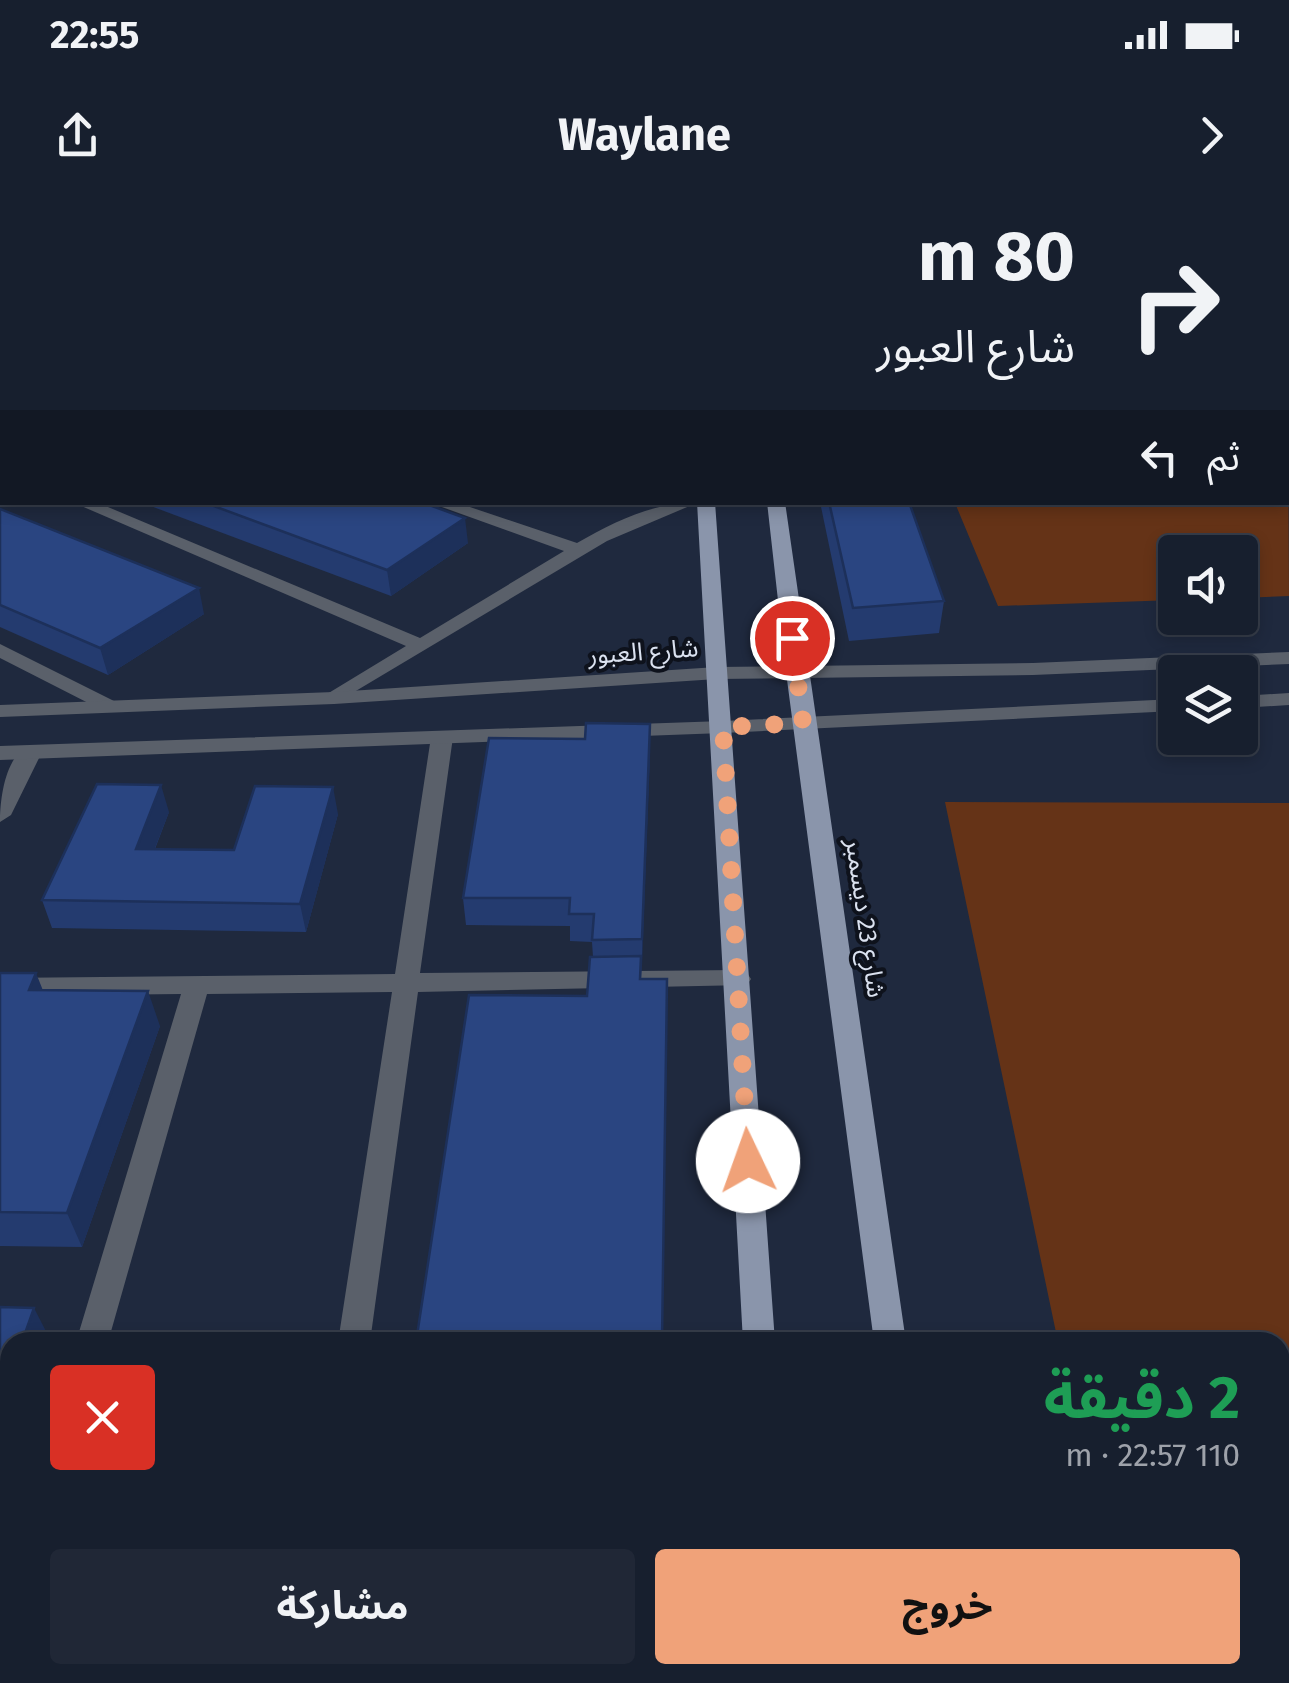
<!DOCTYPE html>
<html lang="ar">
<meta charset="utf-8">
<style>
body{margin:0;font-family:"Fira Sans","Noto Sans Arabic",sans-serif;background:#202736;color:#f1f3f6;direction:rtl;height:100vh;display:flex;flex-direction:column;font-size:38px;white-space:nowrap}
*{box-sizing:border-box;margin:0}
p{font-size:32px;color:#9ea2aa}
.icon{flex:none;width:55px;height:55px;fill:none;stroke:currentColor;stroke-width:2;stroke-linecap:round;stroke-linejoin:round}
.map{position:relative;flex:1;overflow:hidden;direction:ltr}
.side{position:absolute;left:0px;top:1132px;width:1290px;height:352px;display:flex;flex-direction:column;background:#171f2e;border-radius:30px 30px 0 0;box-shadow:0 5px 15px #0003,0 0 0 2px #363d4a;direction:rtl}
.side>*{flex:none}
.guide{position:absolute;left:0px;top:0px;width:1290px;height:305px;box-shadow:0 5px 15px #0003,0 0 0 2px #363d4a;direction:rtl;background:#171f2e;color:#f1f3f6;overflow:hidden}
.controls{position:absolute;left:1158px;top:335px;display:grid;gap:20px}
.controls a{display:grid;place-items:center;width:100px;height:100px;border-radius:10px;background:#171f2e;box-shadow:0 5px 15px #0003,0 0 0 2px #363d4a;font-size:50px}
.pin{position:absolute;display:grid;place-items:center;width:85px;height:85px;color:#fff;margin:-42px;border:5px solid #fff;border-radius:50%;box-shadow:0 2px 10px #0007}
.me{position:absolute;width:110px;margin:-55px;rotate:357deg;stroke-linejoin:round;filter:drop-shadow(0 0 8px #0008)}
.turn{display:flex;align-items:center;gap:35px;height:210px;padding:0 50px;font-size:45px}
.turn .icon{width:130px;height:130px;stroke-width:2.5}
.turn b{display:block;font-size:70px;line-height:85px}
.then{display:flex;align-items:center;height:95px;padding:0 50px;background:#0003;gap:20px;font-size:38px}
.round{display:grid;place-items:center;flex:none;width:105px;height:105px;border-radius:10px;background:#202736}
.overview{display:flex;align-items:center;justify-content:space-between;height:170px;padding:0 50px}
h1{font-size:60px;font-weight:700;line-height:75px;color:#1e9e55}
.button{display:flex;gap:20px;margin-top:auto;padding:20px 50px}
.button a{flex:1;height:115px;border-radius:10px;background:#f0a279;color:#111;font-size:40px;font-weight:700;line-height:115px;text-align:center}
.button a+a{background:#202736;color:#f1f3f6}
.status{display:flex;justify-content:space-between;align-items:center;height:70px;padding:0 50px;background:#171f2e;direction:ltr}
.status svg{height:28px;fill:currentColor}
header{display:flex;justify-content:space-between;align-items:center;height:130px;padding:0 50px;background:#171f2e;font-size:45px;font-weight:700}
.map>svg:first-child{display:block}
.green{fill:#653317}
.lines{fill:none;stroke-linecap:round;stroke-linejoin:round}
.minor{fill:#5a606a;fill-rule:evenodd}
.tertiary{fill:#5a606a;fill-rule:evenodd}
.primary{fill:#8a95ab;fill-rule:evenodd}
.wall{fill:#243b6f}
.shaded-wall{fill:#1d305a}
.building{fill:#2a4581;stroke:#1d305a;stroke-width:2.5}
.route{stroke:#f0a279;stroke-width:18;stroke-dasharray:0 32.4}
.labels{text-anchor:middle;stroke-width:8;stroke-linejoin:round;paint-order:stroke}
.street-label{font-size:25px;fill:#dbe2f0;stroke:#0e121c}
</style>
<div class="status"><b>22:55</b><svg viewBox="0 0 49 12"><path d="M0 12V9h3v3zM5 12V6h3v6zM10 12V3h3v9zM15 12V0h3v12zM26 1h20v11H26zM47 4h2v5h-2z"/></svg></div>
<header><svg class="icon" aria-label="forward" viewBox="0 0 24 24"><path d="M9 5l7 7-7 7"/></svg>Waylane<svg class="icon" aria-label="share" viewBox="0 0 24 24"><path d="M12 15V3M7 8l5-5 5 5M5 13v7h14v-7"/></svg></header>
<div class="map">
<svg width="1289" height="1483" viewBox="0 0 1289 1483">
<rect width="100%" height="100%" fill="#1f293e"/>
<path class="green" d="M 1288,199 L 1289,396 L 1240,398 L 1240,352 L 1175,352 L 1175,400 L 998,406 L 955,303 L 1288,302 Z
M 945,602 L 1289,603 L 1289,1426 L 1280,1426 L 1280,1142 L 1058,1142 Z"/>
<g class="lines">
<path class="minor" d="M 72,302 L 96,302 L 420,438 L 564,351 L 428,302 L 455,302 L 577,343 C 615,321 655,302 699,302 L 607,341 L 334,504 L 327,502 L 324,498 L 327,494 L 406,446 Z
M 0,444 L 116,502 L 119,506 L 116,510 L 102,510 L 0,458 Z
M 442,531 L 453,537 L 420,773 L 738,770 L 747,773 L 751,779 L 747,785 L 418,792 L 370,1142 L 338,1142 L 392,792 L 207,794 L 108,1142 L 76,1142 L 181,794 L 0,796 L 0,778 L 395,774 L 431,537 Z
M 31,545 L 42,552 L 11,615 L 0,622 C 0,599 5,554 31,545 Z
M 10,1406 L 10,1473 L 0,1478 L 0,1410 Z
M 287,1475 L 325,1475 L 323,1483 L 285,1483 Z"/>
<path class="tertiary" d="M 1289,452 L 1289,464 L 1033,475 L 717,479 L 334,504 L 0,517 L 0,505 L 334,492 L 717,467 L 1033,463 Z
M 1289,493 L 1289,505 L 1240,508 L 1240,496 Z
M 1175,499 L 1175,511 L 723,533 L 0,560 L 0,546 L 723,521 Z"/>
<path class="primary" d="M 677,0 L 689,0 L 689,2 L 677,2 Z
M 734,0 L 746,0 L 746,2 L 734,2 Z
M 697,302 L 715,302 L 775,1142 L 743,1142 Z
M 767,302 L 785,302 L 906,1142 L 874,1142 L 786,472 Z
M 759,1475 L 797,1475 L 798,1483 L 760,1483 Z
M 918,1475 L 956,1475 L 957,1483 L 919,1483 Z"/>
</g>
<path class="wall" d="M 791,0 L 1289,0 L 1289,92 L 1288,92 L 1288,2 L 794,2 Z
M 148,302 L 421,302 L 468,343 L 391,396 L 148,305 Z
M 820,302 L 909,302 L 944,401 L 939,433 L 849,441 Z
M 0,309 L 204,414 L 108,475 L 0,427 Z
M 585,539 L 650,551 L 641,779 L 587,796 L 593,757 L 592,742 L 570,741 L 570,726 L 466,725 L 463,698 Z
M 169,612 L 155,649 L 234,650 L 338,614 L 306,732 L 52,728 L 42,700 Z
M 0,773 L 43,790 L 160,826 L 82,1047 L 0,1046 Z
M 371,1475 L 650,1475 L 650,1483 L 374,1483 Z"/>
<path class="shaded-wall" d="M 564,0 L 608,0 L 603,2 L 558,2 Z
M 0,221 L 2,229 L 2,242 L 0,243 Z
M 465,318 L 468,343 L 391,396 L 387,370 Z
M 199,388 L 204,414 L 108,475 L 100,448 Z
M 650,524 L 650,551 L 642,767 L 642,739 Z
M 161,585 L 169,612 L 144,676 L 136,649 Z
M 333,587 L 338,614 L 306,732 L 300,704 Z
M 36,773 L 50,808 L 29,790 Z
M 148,791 L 160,826 L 82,1047 L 67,1013 Z
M 34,1108 L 51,1141 L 50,1142 L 22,1142 Z
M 10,1175 L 10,1258 L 0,1287 L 0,1202 Z"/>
<path class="building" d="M 0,0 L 564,0 L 558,2 L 2,2 L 2,218 L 0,217 Z
M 824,0 L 1289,0 L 1289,63 L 1288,63 L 1288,2 L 826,2 Z
M 203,302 L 421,302 L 465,318 L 387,370 Z
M 829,302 L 909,302 L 944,401 L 853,408 Z
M 0,309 L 199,388 L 100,448 L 0,405 Z
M 586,523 L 650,524 L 642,739 L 592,740 L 594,714 L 569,714 L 570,698 L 463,698 L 489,538 L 585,539 Z
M 97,584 L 161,585 L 136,649 L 234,650 L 255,586 L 333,587 L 300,704 L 42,700 Z
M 641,756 L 640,779 L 667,779 L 662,1142 L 416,1142 L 469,795 L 587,796 L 590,757 Z
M 0,773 L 36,773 L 29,790 L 148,791 L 67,1013 L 0,1012 Z
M 0,1107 L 34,1108 L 22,1142 L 10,1142 L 10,1175 L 0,1202 Z
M 534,1475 L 650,1475 L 650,1483 L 533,1483 Z"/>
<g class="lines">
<path class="route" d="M 748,961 L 723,527 L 803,523 L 792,438"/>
</g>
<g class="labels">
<g class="street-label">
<text transform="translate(643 451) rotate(-4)" y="9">شارع العبور</text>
<text transform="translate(866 718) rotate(82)" y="9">شارع 23 ديسمبر</text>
</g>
</g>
</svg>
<div class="controls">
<a><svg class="icon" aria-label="sound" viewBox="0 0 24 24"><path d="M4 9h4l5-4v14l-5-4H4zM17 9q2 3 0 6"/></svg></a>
<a><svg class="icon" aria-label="layers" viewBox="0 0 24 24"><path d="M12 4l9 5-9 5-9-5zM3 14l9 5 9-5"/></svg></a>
</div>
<div class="pin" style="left:792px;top:438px;background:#d93025"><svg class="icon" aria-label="arrive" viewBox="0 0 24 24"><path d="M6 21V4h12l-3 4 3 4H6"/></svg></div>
<svg class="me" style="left:748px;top:961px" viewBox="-20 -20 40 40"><circle r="19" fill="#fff"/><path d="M0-13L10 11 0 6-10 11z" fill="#f0a279"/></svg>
<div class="guide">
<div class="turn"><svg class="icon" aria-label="right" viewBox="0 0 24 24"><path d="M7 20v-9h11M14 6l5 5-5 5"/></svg><div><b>80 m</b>شارع العبور</div></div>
<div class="then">ثم<svg class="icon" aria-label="left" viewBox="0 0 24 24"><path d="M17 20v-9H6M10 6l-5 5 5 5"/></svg></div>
</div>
<section class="side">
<div class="overview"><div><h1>2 دقيقة</h1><p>110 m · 22:57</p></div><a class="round" style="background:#d93025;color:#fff"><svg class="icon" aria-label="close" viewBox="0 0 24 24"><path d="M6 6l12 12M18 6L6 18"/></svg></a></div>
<div class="button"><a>خروج</a><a>مشاركة</a></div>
</section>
</div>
